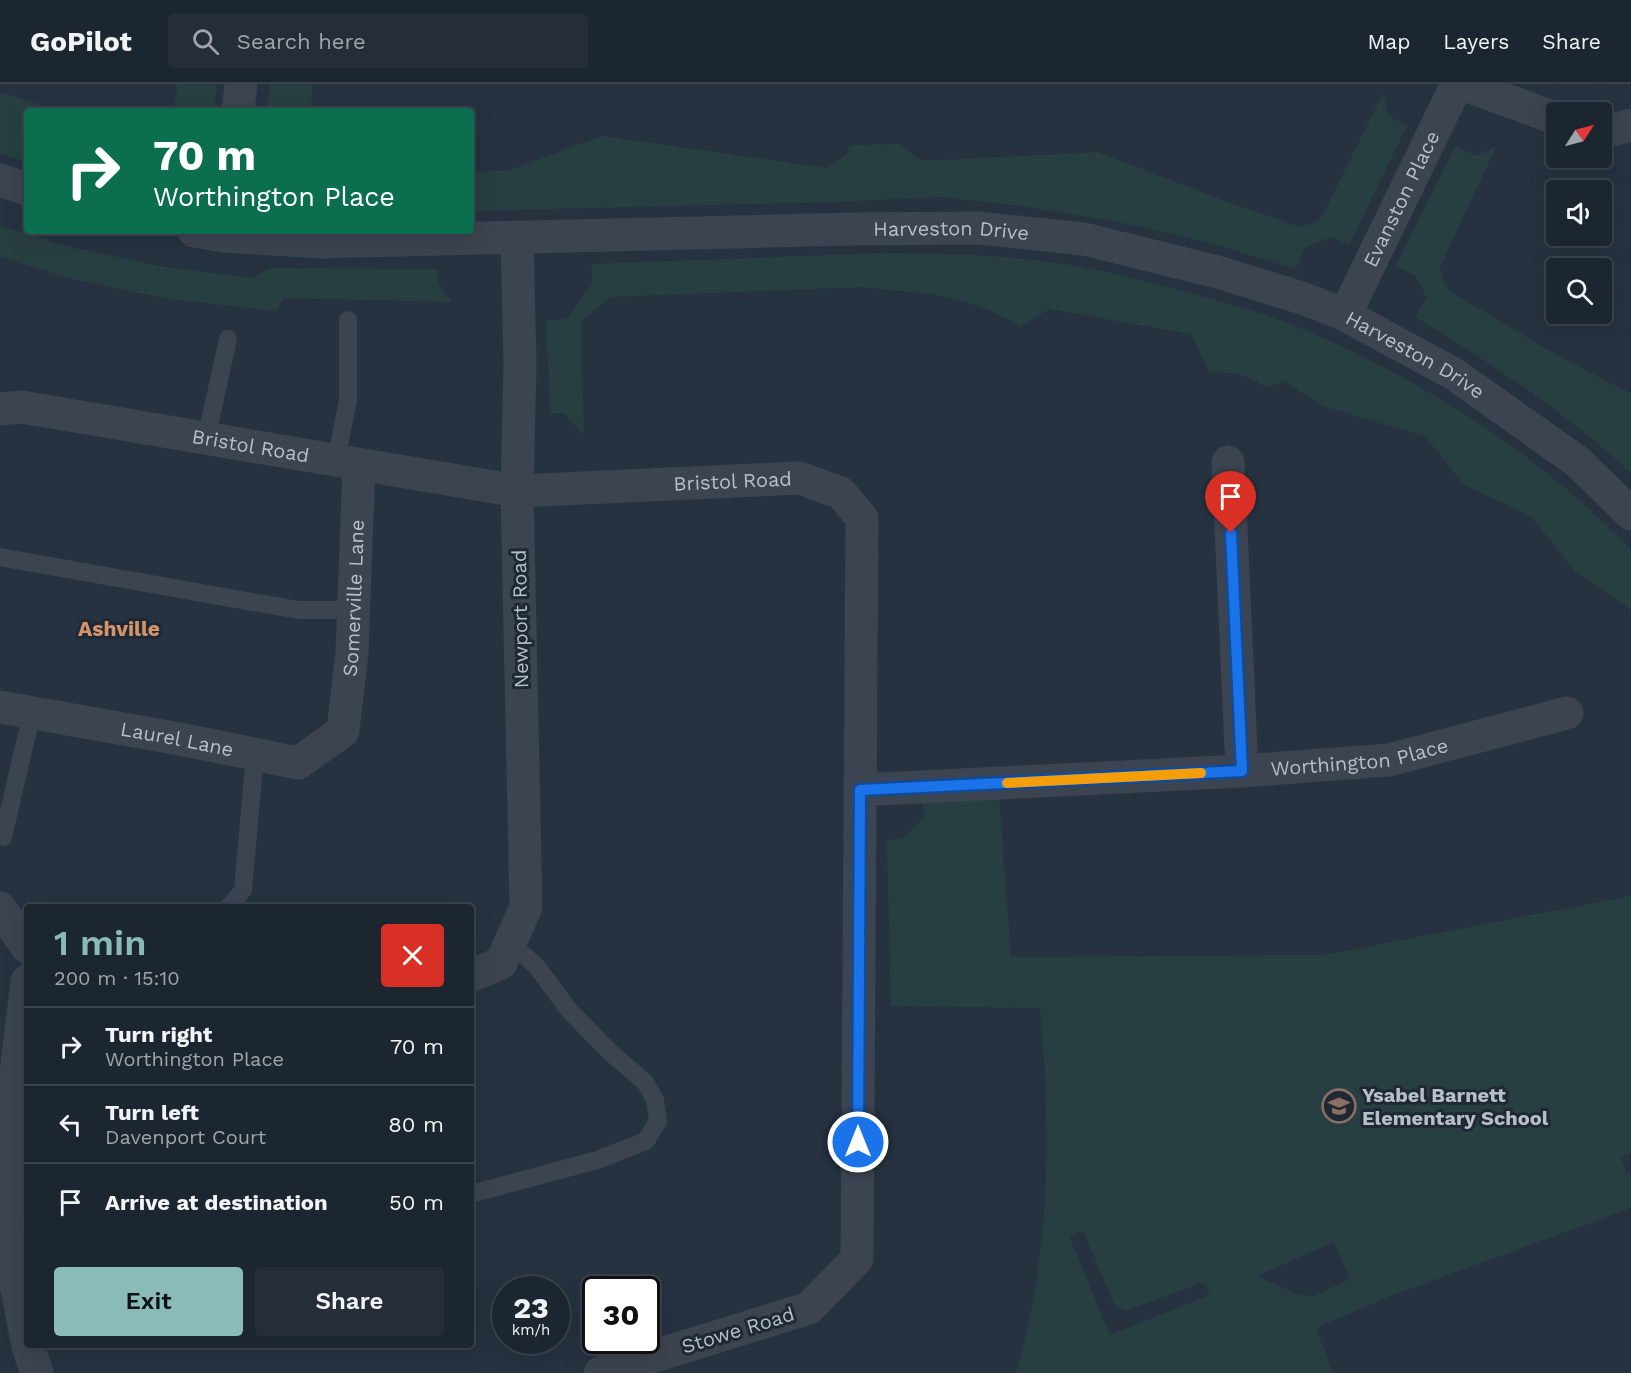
<!DOCTYPE html>
<meta charset="utf-8">
<style>
body{margin:0;font-family:"Work Sans",sans-serif;background:#252e38;color:#f1f3f6;height:100vh;display:flex;flex-direction:column;font-size:22px;white-space:nowrap}
*{box-sizing:border-box;margin:0}
p{font-size:20px;color:#a0a5ab}
.icon{flex:none;width:33px;height:33px;fill:none;stroke:currentColor;stroke-width:2;stroke-linecap:round;stroke-linejoin:round}
.map{position:relative;flex:1;overflow:hidden}
.side{position:absolute;left:24px;top:820px;width:450px;height:444px;display:flex;flex-direction:column;background:#1c2630;border-radius:6px;box-shadow:0 6px 24px #0002,0 0 0 2px #3a434c}
.side>*{flex:none}
.hud{position:absolute;left:24px;top:24px;width:450px;height:126px;border-radius:6px;box-shadow:0 6px 24px #0002,0 0 0 2px #3a434c;background:#0b6e4f;color:#fff;overflow:hidden}
.needle{width:39px;rotate:54deg}
.controls{position:absolute;left:1546px;top:18px;display:grid;gap:12px}
.controls a{display:grid;place-items:center;width:66px;height:66px;border-radius:6px;background:#1c2630;box-shadow:0 6px 24px #0002,0 0 0 2px #3a434c;font-size:30px}
.speed{position:absolute;left:492px;top:1192px;display:flex;gap:12px;font-size:30px;font-weight:700;text-align:center}
.speed>*{display:grid;place-content:center;width:78px;height:78px;border-radius:50%;background:#1c2630;box-shadow:0 6px 24px #0002,0 0 0 2px #3a434c;line-height:1}
.speed small{font-size:15px;font-weight:400}
.speed .limit{border:3px solid #111;border-radius:9px;background:#fff;color:#111}
.pin{position:absolute;display:grid;place-items:center;width:51px;height:51px;color:#fff;margin:-62px -26px;border-radius:50% 50% 50% 0;rotate:-45deg;box-shadow:0 0 6px #0007}
.pin .icon{rotate:45deg}
.me{position:absolute;width:66px;margin:-33px;rotate:0deg;stroke-linejoin:round;filter:drop-shadow(0 0 4px #0008)}
.turn{display:flex;align-items:center;gap:21px;height:126px;padding:0 30px;font-size:27px}
.turn .icon{width:78px;height:78px;stroke-width:2.5}
.turn b{display:block;font-size:42px;line-height:51px}
.round{display:grid;place-items:center;flex:none;width:63px;height:63px;border-radius:6px;background:#252e38}
.headline{display:flex;align-items:center;justify-content:space-between;height:102px;padding:0 30px}
h1{font-size:36px;font-weight:600;line-height:45px;color:#8bbbb9}
.action{display:flex;gap:12px;margin-top:auto;padding:12px 30px}
.action a{flex:1;height:69px;border-radius:6px;background:#8bbbb9;color:#111;font-size:24px;font-weight:600;line-height:69px;text-align:center}
.action a+a{background:#252e38;color:#f1f3f6}
ul{padding:0;list-style:none}
li{display:flex;align-items:center;gap:18px;height:78px;padding:0 30px;border-top:2px solid #3a434c}
li div{flex:1}
li b{display:block;font-size:22px}
li em{font-style:normal}
header{display:flex;align-items:center;gap:36px;box-sizing:border-box;height:84px;padding:0 30px;background:#1c2630;border-bottom:2px solid #3a434c}
header strong{font-size:28px}
nav{display:flex;gap:33px;margin-inline-start:auto;font-size:21px}
.search{width:420px;height:54px;background:#252e38;display:flex;align-items:center;gap:15px;box-sizing:border-box;padding:0 21px;border-radius:6px;color:#a0a5ab;font-size:22px}
.map>svg:first-child{display:block}
.green{fill:#283f41;fill-rule:evenodd}
.lines{fill:none;stroke-linecap:round;stroke-linejoin:round}
.service{stroke:#3b4450;stroke-width:18}
.minor{stroke:#3b4450;stroke-width:33}
.tertiary{stroke:#3b4450;stroke-width:33}
.route-casing{stroke:#114b97;stroke-width:15}
.route{stroke:#1a73e8;stroke-width:10}
.slow{stroke:#f59e0b;stroke-width:10}
.labels{text-anchor:middle;stroke-width:6;stroke-linejoin:round;paint-order:stroke}
.street-label{font-size:20px;fill:#b7bfcb;stroke:#1f2935}
.poi-label{font-size:20px;font-weight:bold;fill:#b7bfcb;stroke:#1f2935;text-anchor:start}
.neighbourhood-label{font-size:21px;font-weight:bold;fill:#d3946a;stroke:#1f2935}
</style>
<header>
<strong>GoPilot</strong>
<div class="search"><svg class="icon" aria-label="search" viewBox="0 0 24 24"><circle cx="10" cy="10" r="6"/><path d="M15 15l6 6"/></svg>Search here</div>
<nav><a>Map</a><a>Layers</a><a>Share</a></nav>
</header>
<div class="map">
<svg width="1631" height="1289" viewBox="0 0 1631 1289">
<rect width="100%" height="100%" fill="#263240"/>
<path class="green" d="M 177,0 L 217,0 L 214,27 L 174,27 Z
M 270,0 L 313,0 L 311,27 L 267,27 Z
M 0,8 L 61,27 L 27,27 L 27,78 L 0,69 Z
M 1383,9 L 1389,32 L 1407,42 L 1349,161 L 1330,153 L 1304,164 L 1296,185 L 1214,160 L 1128,140 L 1021,122 L 941,113 L 835,118 L 471,127 L 471,88 L 509,86 L 603,52 L 827,84 L 846,71 L 850,61 L 900,60 L 920,76 L 943,76 L 1098,68 L 1228,118 L 1299,143 L 1314,139 L 1323,131 Z
M 1456,62 L 1476,72 L 1496,63 L 1440,183 L 1444,200 L 1456,211 L 1557,271 L 1631,310 L 1631,389 C 1566,328 1491,279 1415,233 L 1427,214 L 1416,192 L 1396,182 Z
M 0,142 L 68,162 L 164,183 L 252,194 L 270,184 L 438,185 L 438,199 L 452,218 L 284,214 L 277,227 L 168,215 L 68,194 L 0,172 Z
M 886,169 C 943,170 1000,170 1057,179 C 1101,185 1143,196 1186,208 C 1223,218 1262,228 1298,243 C 1420,294 1539,369 1631,466 L 1631,526 L 1574,486 L 1531,432 L 1464,401 L 1425,352 L 1322,322 L 1284,297 L 1266,303 C 1245,290 1234,287 1210,289 L 1191,250 L 1049,225 L 1022,242 L 980,222 L 938,211 L 863,203 L 610,213 L 581,238 L 584,351 L 564,329 L 550,330 L 546,237 L 567,235 L 593,198 L 591,180 Z
M 999,713 L 1011,873 L 1324,871 L 1631,812 L 1631,1069 L 1621,1074 L 1627,1090 L 1631,1089 L 1631,1124 L 1388,1213 L 1316,1244 L 1333,1289 L 1016,1289 C 1051,1168 1051,1049 1040,924 L 891,922 L 887,756 L 903,755 L 925,732 L 922,714 ZM 1083,1146 L 1115,1222 L 1126,1227 L 1203,1198 L 1210,1211 L 1110,1251 L 1069,1152 ZM 1334,1158 L 1350,1195 L 1314,1212 L 1300,1211 L 1257,1192 Z"/>
<g class="lines">
<path class="service" d="M 206,355 L 228,255
M 336,377 L 348,316 L 348,236
M 0,473 L 298,526 L 354,526
M 3,753 L 32,629
M 228,824 L 243,806 L 255,670
M 471,1110 L 597,1076 L 646,1057 L 658,1037 L 655,1016 L 645,998 L 611,969 L 568,925 L 538,884 L 510,858"/>
<g class="minor">
<path d="M 1463,0 L 1557,35"/>
<path d="M 238,27 L 241,0"/>
<path d="M 1602,49 L 1631,41"/>
<path id="s1" d="M 1345,231 L 1457,0"/>
<path id="s2" d="M 0,325 L 22,323 L 517,407 L 799,394 L 841,409 L 862,434 L 857,1175 L 809,1224 L 600,1289"/>
<path d="M 1228,378 L 1242,687"/>
<path id="s3" d="M 0,623 L 180,655 L 298,679 L 343,647 L 352,568 L 359,381"/>
<path id="s4" d="M 860,706 L 1242,687 L 1389,676 L 1567,629"/>
<path d="M 0,824 L 27,863"/>
<path d="M 471,892 L 501,879 L 526,823 L 517,407 L 520,280 L 517,154"/>
<path d="M 27,897 L 14,1004 L 5,1143 L 27,1257"/>
<path d="M 28,1262 L 37,1289"/>
</g>
<g class="tertiary">
<path d="M 0,96 L 27,105"/>
<path id="s5" d="M 194,147 L 224,152 L 320,158 L 852,145 L 979,144 L 1084,155 L 1221,189 L 1302,214 L 1345,231 L 1454,290 L 1578,378 L 1631,430"/>
</g>
</g>
<g class="lines">
<g class="route-casing">
<path id="route" d="M 858,1058 L 860,706 L 1242,687 L 1231,449"/>
</g>
<use href="#route" class="route"/>
<path class="slow" d="M 1007,699 L 1201,689"/>
</g>
<defs>
<g id="school-ring" transform="scale(1.725)"><circle r="9.5" fill="#1f2935" stroke="#8d6e63" stroke-width="1.5"/><path d="M0-5L7-2L0 1L-7-2ZM-4 1L0 2.5L4 1V4Q0 6-4 4Z" fill="#8d6e63"/></g>
</defs>
<g fill-rule="evenodd">
<use href="#school-ring" x="1339" y="1022"/>
</g>
<g class="labels">
<g class="street-label">
<text dy="7" stroke="none"><textPath href="#s1" startOffset="129">Evanston Place</textPath></text>
<text dy="7" stroke="none"><textPath href="#s5" startOffset="758">Harveston Drive</textPath></text>
<text dy="7" stroke="none"><textPath href="#s5" startOffset="1244">Harveston Drive</textPath></text>
<text dy="7" stroke="none"><textPath href="#s2" startOffset="254">Bristol Road</textPath></text>
<text dy="7" stroke="none"><textPath href="#s2" startOffset="740">Bristol Road</textPath></text>
<text dy="7" stroke="none"><textPath href="#s3" startOffset="492">Somerville Lane</textPath></text>
<text transform="translate(520 535) rotate(-91)" y="7">Newport Road</text>
<text dy="7" stroke="none"><textPath href="#s3" startOffset="180">Laurel Lane</textPath></text>
<text dy="7" stroke="none"><textPath href="#s4" startOffset="501">Worthington Place</textPath></text>
<text transform="translate(738 1246) rotate(-17)" y="7">Stowe Road</text>
</g>
<g class="poi-label">
<text x="1362" y="1018">Ysabel Barnett<tspan x="1362" dy="23">Elementary School</tspan></text>
</g>
<g class="neighbourhood-label">
<text x="119" y="552">Ashville</text>
</g>
</g>
</svg>
<div class="controls">
<a><svg class="needle" viewBox="-14 -14 28 28"><path d="M0-13l5 13h-10z" fill="#e53935"/><path d="M0 13l5-13h-10z" fill="#a0a5ab"/></svg></a>
<a><svg class="icon" aria-label="sound" viewBox="0 0 24 24"><path d="M4 9h4l5-4v14l-5-4H4zM17 9q2 3 0 6"/></svg></a>
<a><svg class="icon" aria-label="search" viewBox="0 0 24 24"><circle cx="10" cy="10" r="6"/><path d="M15 15l6 6"/></svg></a>
</div>
<div class="speed"><div>23<small>km/h</small></div><div class="limit">30</div></div>
<div class="pin" style="left:1231px;top:449px;background:#d93025"><svg class="icon" aria-label="arrive" viewBox="0 0 24 24"><path d="M6 21V4h12l-3 4 3 4H6"/></svg></div>
<svg class="me" style="left:858px;top:1058px" viewBox="-20 -20 40 40"><circle r="17" fill="#1a73e8" stroke="#fff" stroke-width="3"/><path d="M0-11L8 9 0 5-8 9z" fill="#fff"/></svg>
<div class="hud">
<div class="turn"><svg class="icon" aria-label="right" viewBox="0 0 24 24"><path d="M7 20v-9h11M14 6l5 5-5 5"/></svg><div><b>70 m</b>Worthington Place</div></div>
</div>
<section class="side">
<div class="headline"><div><h1>1 min</h1><p>200 m · 15:10</p></div><a class="round" style="background:#d93025;color:#fff"><svg class="icon" aria-label="close" viewBox="0 0 24 24"><path d="M6 6l12 12M18 6L6 18"/></svg></a></div>
<ul>
<li><svg class="icon" aria-label="right" viewBox="0 0 24 24"><path d="M7 20v-9h11M14 6l5 5-5 5"/></svg><div><b>Turn right</b><p>Worthington Place</p></div><em>70 m</em></li>
<li><svg class="icon" aria-label="left" viewBox="0 0 24 24"><path d="M17 20v-9H6M10 6l-5 5 5 5"/></svg><div><b>Turn left</b><p>Davenport Court</p></div><em>80 m</em></li>
<li><svg class="icon" aria-label="arrive" viewBox="0 0 24 24"><path d="M6 21V4h12l-3 4 3 4H6"/></svg><div><b>Arrive at destination</b></div><em>50 m</em></li>
</ul>
<div class="action"><a>Exit</a><a>Share</a></div>
</section>
</div>
